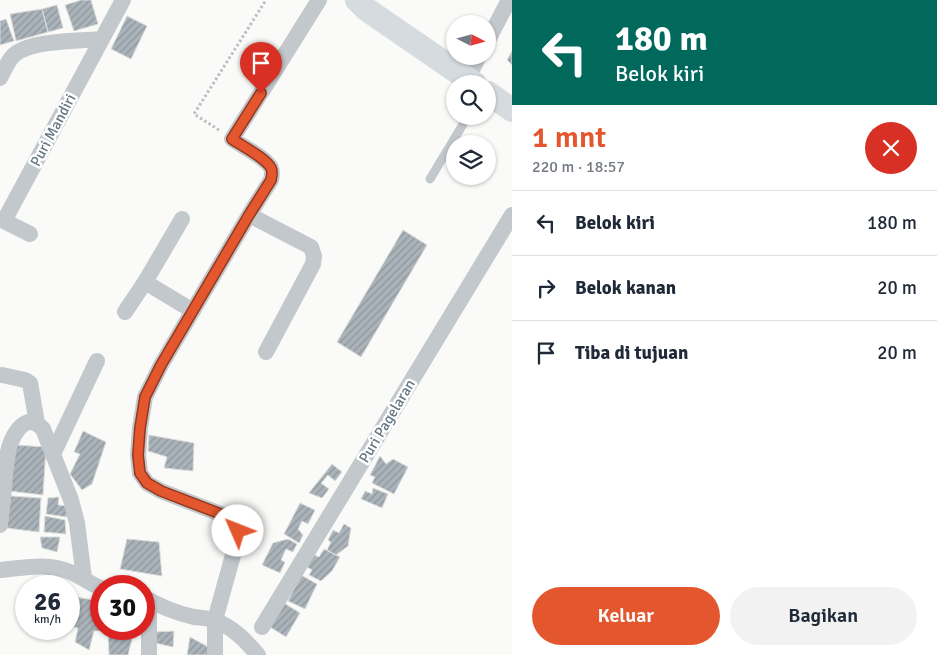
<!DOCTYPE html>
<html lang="id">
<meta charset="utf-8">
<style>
body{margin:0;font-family:Signika,sans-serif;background:#f2f2f3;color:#1f2937;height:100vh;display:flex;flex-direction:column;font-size:19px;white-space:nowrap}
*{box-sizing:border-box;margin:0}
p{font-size:16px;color:#747a83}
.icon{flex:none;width:28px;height:28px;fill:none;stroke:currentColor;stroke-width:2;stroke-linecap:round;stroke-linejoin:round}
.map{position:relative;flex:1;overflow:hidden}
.side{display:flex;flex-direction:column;background:#fff;width:425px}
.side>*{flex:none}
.banner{background:#00695c;color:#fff;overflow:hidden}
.needle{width:32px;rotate:96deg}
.buttons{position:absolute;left:446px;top:15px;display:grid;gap:10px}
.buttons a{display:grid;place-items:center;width:50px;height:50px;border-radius:50%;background:#fff;box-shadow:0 1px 4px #0004;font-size:25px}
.speed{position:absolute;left:15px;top:575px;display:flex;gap:10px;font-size:25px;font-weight:700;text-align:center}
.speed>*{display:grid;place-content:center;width:65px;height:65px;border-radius:50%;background:#fff;box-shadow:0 1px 4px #0004;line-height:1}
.speed small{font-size:12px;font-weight:400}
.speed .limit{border:8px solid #d22;background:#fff;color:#111}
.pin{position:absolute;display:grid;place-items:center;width:42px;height:42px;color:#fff;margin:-51px -21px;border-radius:50% 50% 50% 0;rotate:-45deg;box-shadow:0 0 5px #0007}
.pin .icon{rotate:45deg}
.me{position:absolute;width:55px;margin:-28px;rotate:314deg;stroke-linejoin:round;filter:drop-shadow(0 0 4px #0008)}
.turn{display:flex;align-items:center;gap:18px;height:105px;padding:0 20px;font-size:22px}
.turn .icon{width:65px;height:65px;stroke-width:2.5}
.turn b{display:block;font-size:35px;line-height:42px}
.round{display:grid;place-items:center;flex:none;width:52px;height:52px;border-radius:26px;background:#f2f2f3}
.overview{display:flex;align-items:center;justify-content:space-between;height:85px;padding:0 20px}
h1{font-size:30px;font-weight:600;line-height:38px;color:#e4572e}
.primary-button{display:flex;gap:10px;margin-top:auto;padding:10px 20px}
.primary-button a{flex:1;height:58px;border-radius:30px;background:#e4572e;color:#fff;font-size:20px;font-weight:600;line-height:58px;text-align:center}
.primary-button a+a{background:#f2f2f3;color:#1f2937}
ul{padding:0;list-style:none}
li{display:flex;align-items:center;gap:15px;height:65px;padding:0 20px;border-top:1px solid #e0e1e3}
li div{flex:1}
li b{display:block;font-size:19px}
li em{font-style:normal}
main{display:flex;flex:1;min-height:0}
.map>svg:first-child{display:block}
.building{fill:url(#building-hatch);stroke:#dcdcda}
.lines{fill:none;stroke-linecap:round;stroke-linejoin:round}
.path{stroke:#bbbfc2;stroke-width:3;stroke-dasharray:2.5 2.5;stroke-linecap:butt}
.lane{stroke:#c3c8cc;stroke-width:9}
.street{stroke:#c3c8cc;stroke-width:16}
.secondary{stroke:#d6dbdf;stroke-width:24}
.route-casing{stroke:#94391e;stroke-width:12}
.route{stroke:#e4572e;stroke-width:9}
.labels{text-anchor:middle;stroke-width:5;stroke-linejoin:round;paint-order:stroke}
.street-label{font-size:15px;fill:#657683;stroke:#fff}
</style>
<main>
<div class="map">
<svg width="512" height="655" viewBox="0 0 512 655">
<defs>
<pattern id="building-hatch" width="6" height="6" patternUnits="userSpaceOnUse" patternTransform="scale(1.25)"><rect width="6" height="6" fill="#aab3b9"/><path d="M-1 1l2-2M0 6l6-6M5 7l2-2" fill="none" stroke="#8e969c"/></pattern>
</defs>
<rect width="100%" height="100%" fill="#fafaf8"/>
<path class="building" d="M 81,0 L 91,0 L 98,24 L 74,31 L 65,5 Z
M 57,5 L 63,28 L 48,32 L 42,9 Z
M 42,9 L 48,32 L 16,41 L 10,14 Z
M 127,16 L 147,26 L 131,59 L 111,49 Z
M 6,19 L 14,41 L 0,45 L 0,21 Z
M 512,51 L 512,65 L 507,60 Z
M 403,230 L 427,245 L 361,357 L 337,342 Z
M 83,431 L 106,442 L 92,484 L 82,490 L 70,474 L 80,454 L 74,452 Z
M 149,435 L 194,443 L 193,471 L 164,468 L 167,457 L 148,451 Z
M 15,445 L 46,447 L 43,495 L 9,491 Z
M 380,456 L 386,464 L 393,459 L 408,467 L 394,494 L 372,483 L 375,477 L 370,475 Z
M 332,464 L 342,472 L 335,481 L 328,475 L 321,483 L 329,489 L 322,498 L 309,493 Z
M 373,488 L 388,494 L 382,508 L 361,499 L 365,491 L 372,494 Z
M 11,496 L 41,498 L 39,532 L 6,528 Z
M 59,497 L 58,505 L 67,506 L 67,517 L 46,514 L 48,498 Z
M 300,503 L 315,510 L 308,524 L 302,521 L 298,529 L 303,535 L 299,543 L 284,534 Z
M 45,516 L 65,520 L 66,534 L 44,532 Z
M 344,524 L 351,528 L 348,546 L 336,555 L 327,550 L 331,542 L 328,540 L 333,530 L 339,533 Z
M 40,537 L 60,537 L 57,552 L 42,548 Z
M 127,539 L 159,542 L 162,576 L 120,569 Z
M 288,539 L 297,544 L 293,552 L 286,549 L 281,560 L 285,562 L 280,573 L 262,565 L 273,543 Z
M 324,549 L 340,557 L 332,571 L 321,581 L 309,575 L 312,570 L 307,567 L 314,555 L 319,557 Z
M 301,575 L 317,584 L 305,609 L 288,601 Z
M 75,597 L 101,601 L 101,629 L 106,629 L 106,630 L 94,631 L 89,650 L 75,642 L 78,628 L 69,626 Z
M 284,603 L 300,613 L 286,637 L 270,627 Z
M 174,631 L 173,647 L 155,643 L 154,632 Z
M 108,633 L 133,635 L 128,655 L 109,655 Z
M 190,637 L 212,649 L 212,655 L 187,655 Z"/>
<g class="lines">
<path class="path" d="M 219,130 L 194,114 L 266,0"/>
<path class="lane" d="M 430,179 L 468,116"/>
<path class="street" d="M 488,40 L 509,0
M 0,78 C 4,71 8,60 14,55 C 31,40 80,41 102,39
M 468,78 L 479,56
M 249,215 L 311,247 L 314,256 L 313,264 L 266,352
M 0,219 L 30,234
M 4,221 L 123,0
M 145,282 L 193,311
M 125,312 L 145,282 L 182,219
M 2,375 L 25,380 L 30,383 L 37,423
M 53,454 L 97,361
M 0,525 C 2,508 4,491 5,475 C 6,467 7,459 8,452 C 10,441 22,414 37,424 C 39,425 41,427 43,429 L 71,500 L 77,523 L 84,578
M 0,570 C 23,568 48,562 70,572 C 81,576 90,584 101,588
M 144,597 C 159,606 176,613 194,617 C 201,618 210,618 216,621 C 234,628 246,641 258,655
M 149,600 L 149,655
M 262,627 L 512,215
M 215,655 L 215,620 L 238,537 C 238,529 237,524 231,518 L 161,491 L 147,483 L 140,473 L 138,455 L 140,428 L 145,397 L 161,365 L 249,215 L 271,180 C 272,175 273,172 271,168 C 266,158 242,146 232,139 L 319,0"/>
<path class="secondary" d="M 357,0 L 366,9 L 475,84
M 488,93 L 512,110"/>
</g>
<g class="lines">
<g class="route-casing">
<path id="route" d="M 238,531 L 236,524 L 231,518 L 161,491 L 147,483 L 140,473 L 138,455 L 140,428 L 145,397 L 161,365 L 249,215 L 271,180 C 272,175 273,172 271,168 C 266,158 242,146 232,139 L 261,93"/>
</g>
<use href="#route" class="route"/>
</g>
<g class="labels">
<g class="street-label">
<text transform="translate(53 130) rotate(-62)" y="5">Puri Mandiri</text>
<text transform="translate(387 421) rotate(-59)" y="5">Puri Pagelaran</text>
</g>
</g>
</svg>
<div class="buttons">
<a><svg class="needle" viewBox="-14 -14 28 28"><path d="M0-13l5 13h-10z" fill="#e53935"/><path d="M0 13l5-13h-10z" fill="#747a83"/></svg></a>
<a><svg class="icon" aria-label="search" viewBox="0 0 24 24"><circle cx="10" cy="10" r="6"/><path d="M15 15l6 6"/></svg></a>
<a><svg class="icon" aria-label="layers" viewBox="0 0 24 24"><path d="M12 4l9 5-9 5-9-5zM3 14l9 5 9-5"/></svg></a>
</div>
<div class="speed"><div>26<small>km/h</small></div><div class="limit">30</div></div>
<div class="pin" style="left:261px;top:93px;background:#d93025"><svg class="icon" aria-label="arrive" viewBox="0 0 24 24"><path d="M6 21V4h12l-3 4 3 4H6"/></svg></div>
<svg class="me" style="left:238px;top:531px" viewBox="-20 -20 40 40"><circle r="19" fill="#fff"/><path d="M0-13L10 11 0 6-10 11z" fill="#e4572e"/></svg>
</div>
<section class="side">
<div class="banner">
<div class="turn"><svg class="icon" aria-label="left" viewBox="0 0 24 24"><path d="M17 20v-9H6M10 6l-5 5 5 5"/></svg><div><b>180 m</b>Belok kiri</div></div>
</div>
<div class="overview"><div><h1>1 mnt</h1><p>220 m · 18:57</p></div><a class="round" style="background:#d93025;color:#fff"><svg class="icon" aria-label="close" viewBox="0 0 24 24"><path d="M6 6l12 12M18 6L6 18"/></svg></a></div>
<ul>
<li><svg class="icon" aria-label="left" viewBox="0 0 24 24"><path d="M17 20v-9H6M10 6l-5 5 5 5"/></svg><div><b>Belok kiri</b></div><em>180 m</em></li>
<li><svg class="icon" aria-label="right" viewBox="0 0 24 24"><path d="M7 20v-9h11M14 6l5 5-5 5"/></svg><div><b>Belok kanan</b></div><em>20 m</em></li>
<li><svg class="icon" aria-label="arrive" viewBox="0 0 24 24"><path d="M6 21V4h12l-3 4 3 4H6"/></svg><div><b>Tiba di tujuan</b></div><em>20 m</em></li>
</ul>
<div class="primary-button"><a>Keluar</a><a>Bagikan</a></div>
</section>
</main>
